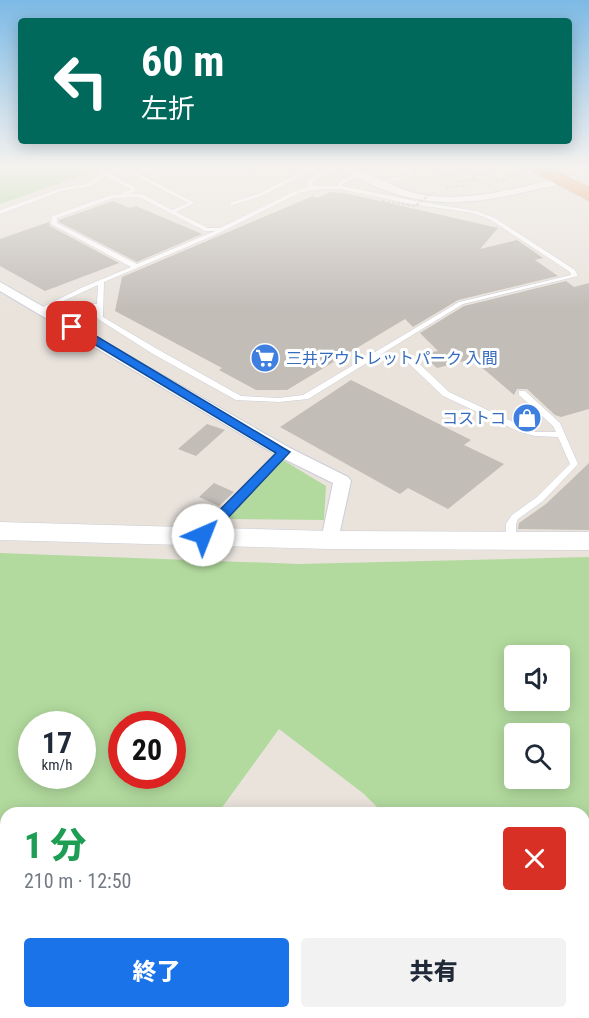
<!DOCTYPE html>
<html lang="ja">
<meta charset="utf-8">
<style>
body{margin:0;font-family:"Roboto Condensed","Noto Sans JP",sans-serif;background:#f2f2f3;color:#1f2937;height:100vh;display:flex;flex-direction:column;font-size:22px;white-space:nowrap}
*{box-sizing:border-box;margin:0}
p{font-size:20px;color:#747a83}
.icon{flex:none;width:33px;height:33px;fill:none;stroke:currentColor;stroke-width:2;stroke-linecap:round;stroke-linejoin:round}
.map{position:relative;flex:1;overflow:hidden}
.drawer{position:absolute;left:0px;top:807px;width:590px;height:212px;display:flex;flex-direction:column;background:#fff;border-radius:18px 18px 0 0;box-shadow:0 3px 15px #0003}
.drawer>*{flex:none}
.top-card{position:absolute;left:18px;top:18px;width:554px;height:126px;border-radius:6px;box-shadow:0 3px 15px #0003;background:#00695c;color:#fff;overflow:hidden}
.buttons{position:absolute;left:504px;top:645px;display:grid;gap:12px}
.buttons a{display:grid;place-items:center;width:66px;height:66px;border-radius:6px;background:#fff;box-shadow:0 3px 15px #0003;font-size:30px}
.speed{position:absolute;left:18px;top:711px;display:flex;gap:12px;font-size:30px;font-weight:700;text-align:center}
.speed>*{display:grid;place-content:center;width:78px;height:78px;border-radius:50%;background:#fff;box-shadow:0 3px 15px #0003;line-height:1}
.speed small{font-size:15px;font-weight:400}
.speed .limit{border:9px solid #d22;background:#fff;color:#111}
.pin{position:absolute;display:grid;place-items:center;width:51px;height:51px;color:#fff;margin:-26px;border-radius:12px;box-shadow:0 3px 9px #0006}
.me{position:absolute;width:66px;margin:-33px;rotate:44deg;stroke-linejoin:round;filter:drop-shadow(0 0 4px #0008)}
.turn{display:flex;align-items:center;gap:21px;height:126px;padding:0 24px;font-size:27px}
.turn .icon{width:78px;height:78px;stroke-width:2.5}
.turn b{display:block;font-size:42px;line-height:51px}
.round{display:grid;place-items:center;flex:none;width:63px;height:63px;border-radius:6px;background:#f2f2f3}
.summary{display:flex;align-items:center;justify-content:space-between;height:102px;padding:0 24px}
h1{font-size:36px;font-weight:800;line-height:45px;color:#1e9e55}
.cta{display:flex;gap:12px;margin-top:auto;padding:12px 24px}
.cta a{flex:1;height:69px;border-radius:6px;background:#1a73e8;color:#fff;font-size:24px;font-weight:800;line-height:69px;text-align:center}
.cta a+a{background:#f2f2f3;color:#1f2937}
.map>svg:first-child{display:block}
.green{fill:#b2da9e;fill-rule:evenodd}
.building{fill:#c2bdb7}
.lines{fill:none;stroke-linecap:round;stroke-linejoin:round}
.lane-casing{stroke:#cacdd9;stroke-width:1}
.street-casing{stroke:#cacdd9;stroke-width:2}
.secondary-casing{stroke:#cacdd9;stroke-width:1}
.highway-casing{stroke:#c3c3c3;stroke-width:1}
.path{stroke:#c3c3c3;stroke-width:2;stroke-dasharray:3 2;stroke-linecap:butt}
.lane{fill:#fff;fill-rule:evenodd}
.street{fill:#fff;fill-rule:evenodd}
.secondary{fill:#fff;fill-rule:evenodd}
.highway{fill:#eba065;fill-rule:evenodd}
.path-bridge{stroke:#c3c3c3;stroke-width:2;stroke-dasharray:3 2;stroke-linecap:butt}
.route{fill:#1a73e8;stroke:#114b97;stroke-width:1.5}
.labels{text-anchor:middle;stroke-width:6;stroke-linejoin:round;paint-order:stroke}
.shop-label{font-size:16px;fill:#366cbe;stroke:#fff;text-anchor:start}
</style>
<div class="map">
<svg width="589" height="1018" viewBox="0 0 589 1018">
<rect width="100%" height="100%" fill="#e9e3dc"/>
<path class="green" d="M 0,167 L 107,167 L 0,204 Z
M 283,460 L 326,486 L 324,520 L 228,519 Z
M 0,553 L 299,564 L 589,557 L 589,972 L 584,969 L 584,813 L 383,813 L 364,794 L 279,729 L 218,813 L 6,813 L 6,1012 L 195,1012 L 201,1018 L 0,1018 ZM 514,656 L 560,656 L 560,700 L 514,700 ZM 82,724 L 82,776 L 32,776 L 32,724 ZM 172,724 L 172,776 L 122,776 L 122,724 ZM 514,734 L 560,734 L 560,778 L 514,778 Z"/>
<path class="building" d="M 330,192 L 345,193 L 498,228 L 480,249 L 517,240 L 543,258 L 535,260 L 558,276 L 458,300 L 413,327 L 405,319 L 287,390 L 256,390 L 219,370 L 222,368 L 115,311 L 122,277 L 313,196 L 317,198 Z
M 113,201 L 130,208 L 136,206 L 202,234 L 137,262 L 59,222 L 59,220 Z
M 49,222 L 50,226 L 119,263 L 45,291 L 0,266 L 0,239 Z
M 566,281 L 574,287 L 589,283 L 589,409 L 561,417 L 555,415 L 527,389 L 517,389 L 514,395 L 472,359 L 437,368 L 422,354 L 438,351 L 420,333 L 464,306 Z
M 351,380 L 471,440 L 464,445 L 504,464 L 448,509 L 408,488 L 400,494 L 280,427 Z
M 207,424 L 225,430 L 196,456 L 178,449 Z
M 589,463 L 589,530 L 518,529 L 519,523 L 546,504 Z
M 214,483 L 234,492 L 219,506 L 199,497 Z"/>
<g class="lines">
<g class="lane-casing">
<path id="lane" d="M 121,167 L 128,167 L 110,174 L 135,187 L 135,192 L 128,194 L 142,194 L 172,210 L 188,203 L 132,174 L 148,169 L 148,171 L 139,174 L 195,203 L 176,212 L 208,228 L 220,228 L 295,191 L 309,187 L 307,181 C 319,173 328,167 343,167 L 327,172 L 312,182 L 314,186 L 337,186 L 338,182 L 360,172 L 362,173 L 362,175 L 342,184 L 342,186 L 411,200 L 476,211 L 495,218 L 575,270 L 578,276 L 463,304 L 308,399 L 279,402 L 236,400 L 153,354 L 98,319 L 92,307 L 75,308 L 53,317 L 50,315 L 74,304 L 97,304 L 98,285 L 44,310 L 40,310 L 39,309 L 81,288 L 131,267 L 51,224 L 52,216 L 111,195 L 123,194 L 123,192 L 130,190 L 130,189 L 106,176 L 90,186 L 62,191 L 0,214 L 0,210 L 59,189 L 86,184 L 107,171 ZM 339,189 L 411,204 L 473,213 L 491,220 L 570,272 L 571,275 L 459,302 L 303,395 L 279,398 L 241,396 L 159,350 L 103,317 L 104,282 L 213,236 L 299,193 L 312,190 ZM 139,197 L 205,231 L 215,231 L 137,264 L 57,223 L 57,218 L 114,198 Z
M 312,167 L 318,167 L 262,196 L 232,205 L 229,203 L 258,194 Z
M 396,167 L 402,167 L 416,174 L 381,185 L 381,183 L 409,174 Z
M 401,352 L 407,352 L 449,392 L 526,428 L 536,432 L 556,432 L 553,426 L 519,395 L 519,391 L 525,391 L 560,423 L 578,464 L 543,501 L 518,519 L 516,524 L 516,540 L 514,542 L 508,542 L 506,540 L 506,524 L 512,515 L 537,497 L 570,464 L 558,437 L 535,436 L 520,432 L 443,396 L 401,356 Z
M 284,449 L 288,452 L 287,454 L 206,537 L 200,537 L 198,535 L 200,533 L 281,450 Z"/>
</g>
<g class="street-casing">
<path id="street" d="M 340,167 C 366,167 391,188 418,194 C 469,204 523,186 572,175 L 577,178 C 568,185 550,186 538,189 C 477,204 427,211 368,183 C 359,178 347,174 340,167 Z
M 0,282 L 290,448 L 348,477 L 351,481 L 337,545 L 330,547 L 323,545 L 321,540 L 333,483 L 278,456 L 0,291 Z"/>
</g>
<g class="secondary-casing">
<path id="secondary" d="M 0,522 L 330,531 L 589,532 L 589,550 L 330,549 L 0,540 Z"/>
</g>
<g class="highway-casing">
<path id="highway" d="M 528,167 L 551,167 L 589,187 L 589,201 L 531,171 Z"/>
</g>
<path class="path" d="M 431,167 L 441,174 L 462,172
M 459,167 C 467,175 477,174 488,172 L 489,167
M 513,167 L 514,171 L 522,173
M 516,179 L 509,176 L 520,176
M 474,180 L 489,185
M 456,182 L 474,180 L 474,175
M 498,182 L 495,180 L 508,180
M 446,187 L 468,185"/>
<use href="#lane" class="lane"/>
<use href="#street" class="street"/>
<use href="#secondary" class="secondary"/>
<use href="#highway" class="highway"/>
<path class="path-bridge" d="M 382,201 L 415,206 L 433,192"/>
</g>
<linearGradient id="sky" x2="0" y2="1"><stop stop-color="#7cbae5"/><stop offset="0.54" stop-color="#f5f2ef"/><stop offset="1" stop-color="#f5f2ef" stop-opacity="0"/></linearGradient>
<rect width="589" height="309" fill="url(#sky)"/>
<path class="route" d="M 69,324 L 76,324 L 290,452 L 208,539 L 198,539 L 196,535 L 198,532 L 276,453 L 69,329 Z"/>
<defs>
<g id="supermarket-disc" transform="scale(1.5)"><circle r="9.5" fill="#3f7fe0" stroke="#fff"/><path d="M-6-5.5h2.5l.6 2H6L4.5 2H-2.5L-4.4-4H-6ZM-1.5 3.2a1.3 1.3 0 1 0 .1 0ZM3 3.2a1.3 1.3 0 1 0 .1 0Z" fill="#fff"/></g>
<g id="shop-disc" transform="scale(1.5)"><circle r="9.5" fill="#3f7fe0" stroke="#fff"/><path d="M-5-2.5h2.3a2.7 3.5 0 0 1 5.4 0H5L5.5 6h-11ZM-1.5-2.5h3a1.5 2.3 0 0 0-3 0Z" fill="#fff"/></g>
</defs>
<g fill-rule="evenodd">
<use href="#supermarket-disc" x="265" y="358"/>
<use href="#shop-disc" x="527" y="418"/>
</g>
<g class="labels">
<g class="shop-label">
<text x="286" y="364">三井アウトレットパーク 入間</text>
<text x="506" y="424" text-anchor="end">コストコ</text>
</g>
</g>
</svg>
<div class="buttons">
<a><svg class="icon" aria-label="sound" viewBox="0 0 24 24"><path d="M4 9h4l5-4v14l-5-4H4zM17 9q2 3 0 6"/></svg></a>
<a><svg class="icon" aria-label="search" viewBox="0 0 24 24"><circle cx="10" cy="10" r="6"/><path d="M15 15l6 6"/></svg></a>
</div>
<div class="speed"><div>17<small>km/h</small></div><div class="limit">20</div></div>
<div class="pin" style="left:72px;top:327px;background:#d93025"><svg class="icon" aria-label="arrive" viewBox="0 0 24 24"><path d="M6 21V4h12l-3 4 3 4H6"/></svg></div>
<svg class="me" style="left:203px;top:535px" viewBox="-20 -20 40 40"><circle r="19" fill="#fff"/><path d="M0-13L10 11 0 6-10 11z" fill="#1a73e8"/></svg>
<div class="top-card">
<div class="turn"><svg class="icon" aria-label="left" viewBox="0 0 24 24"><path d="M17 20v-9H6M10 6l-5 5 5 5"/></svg><div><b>60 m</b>左折</div></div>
</div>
<section class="drawer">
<div class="summary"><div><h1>1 分</h1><p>210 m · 12:50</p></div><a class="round" style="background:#d93025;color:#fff"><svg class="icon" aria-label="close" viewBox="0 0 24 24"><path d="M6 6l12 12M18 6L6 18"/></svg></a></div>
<div class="cta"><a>終了</a><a>共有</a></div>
</section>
</div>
